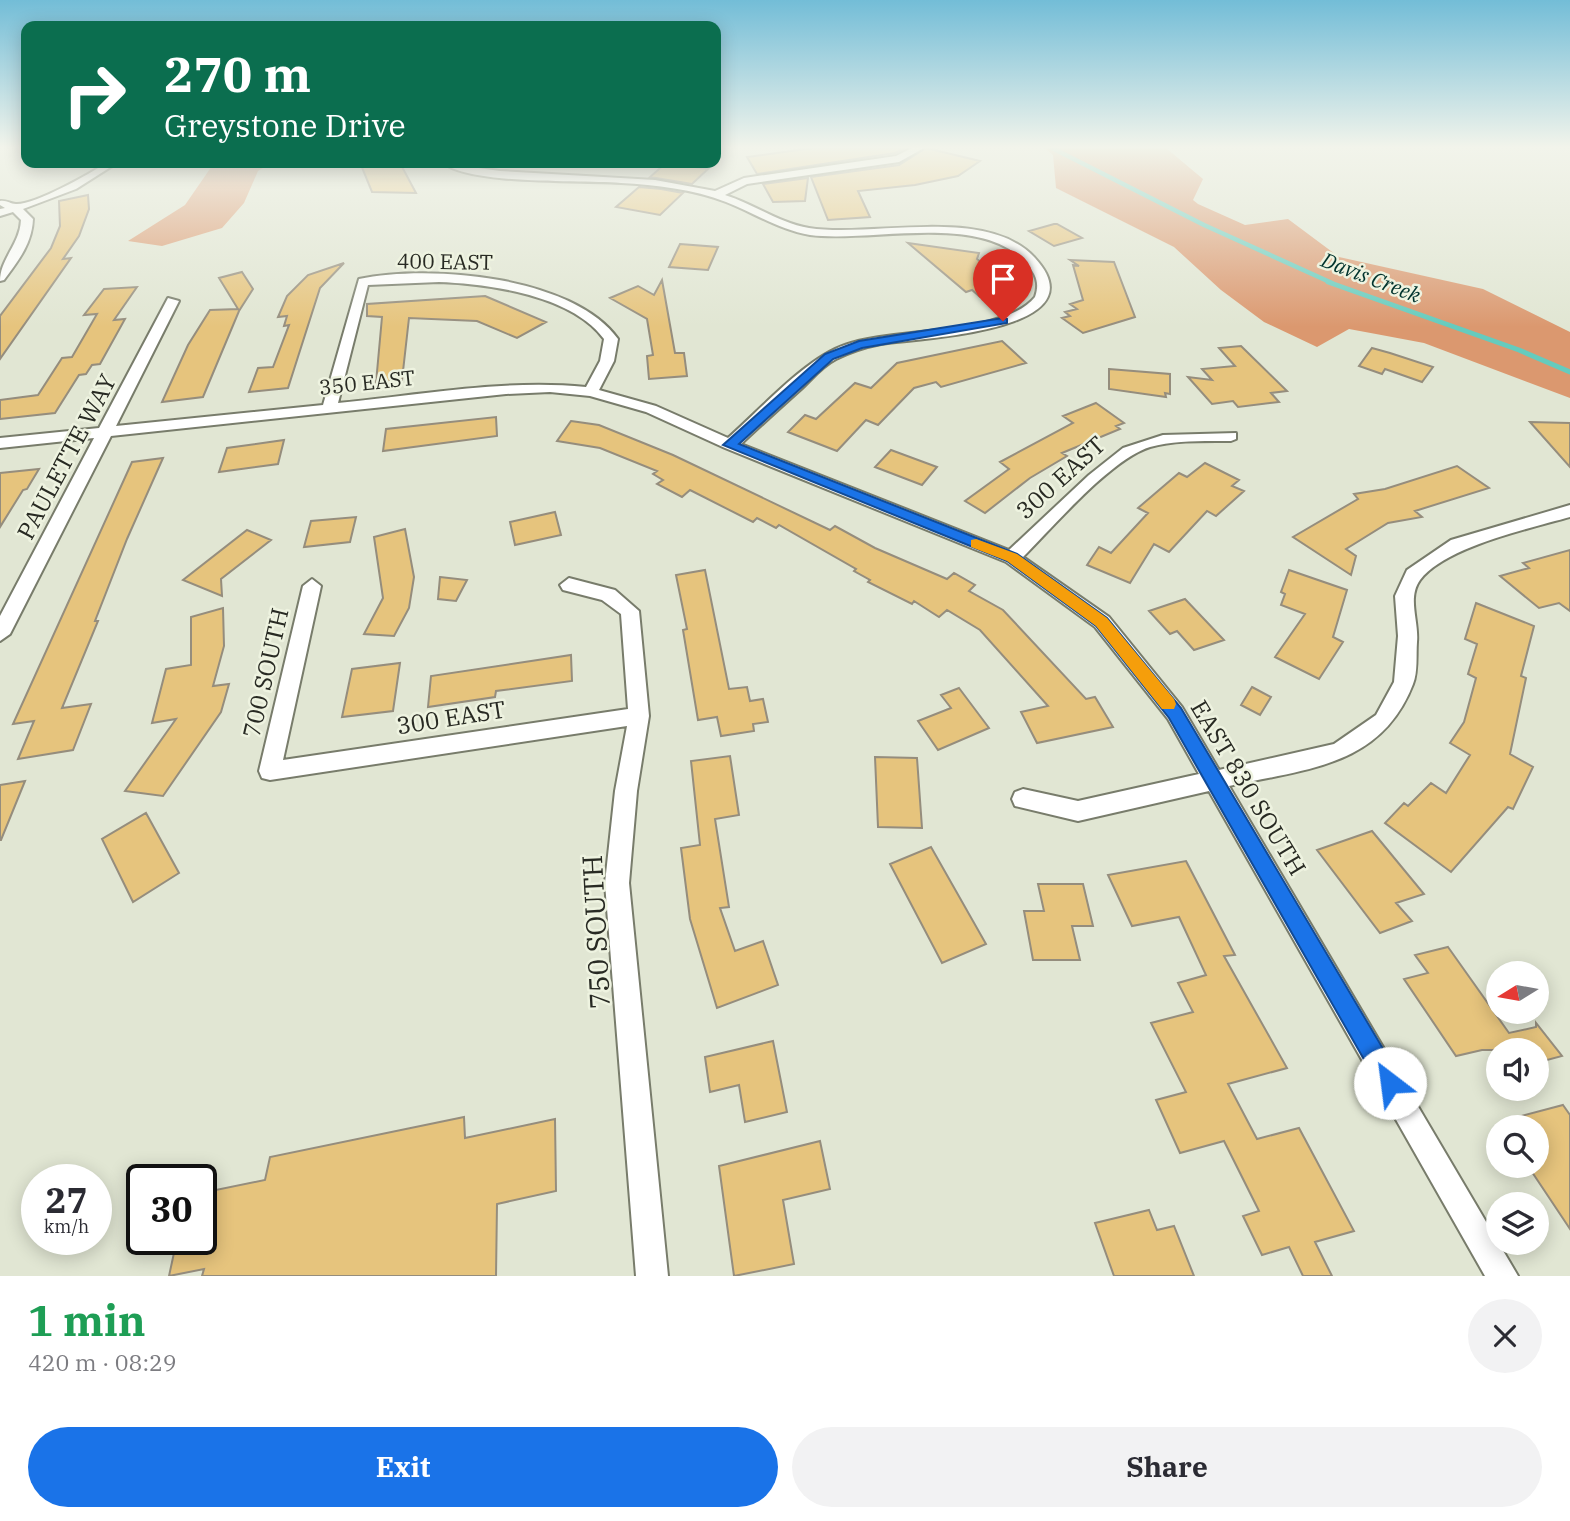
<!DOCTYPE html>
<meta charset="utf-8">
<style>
body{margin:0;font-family:"IBM Plex Serif",serif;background:#f2f2f3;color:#2b2b33;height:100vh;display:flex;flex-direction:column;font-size:26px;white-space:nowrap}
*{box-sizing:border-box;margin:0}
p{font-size:23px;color:#7c7c81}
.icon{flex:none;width:38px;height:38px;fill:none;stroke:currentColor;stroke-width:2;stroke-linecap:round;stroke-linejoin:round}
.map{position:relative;height:1276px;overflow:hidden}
.drawer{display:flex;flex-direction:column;background:#fff;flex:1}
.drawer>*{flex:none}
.top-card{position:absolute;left:21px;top:21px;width:700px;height:147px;border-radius:14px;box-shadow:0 4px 18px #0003;background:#0b6e4f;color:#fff;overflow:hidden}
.needle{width:46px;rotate:259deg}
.fabs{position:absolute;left:1486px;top:961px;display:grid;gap:14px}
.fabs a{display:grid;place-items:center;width:63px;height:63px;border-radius:50%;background:#fff;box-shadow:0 4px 18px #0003;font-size:35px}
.speed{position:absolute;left:21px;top:1164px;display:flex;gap:14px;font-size:35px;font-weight:700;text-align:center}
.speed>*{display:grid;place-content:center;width:91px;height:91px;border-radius:50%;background:#fff;box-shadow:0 4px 18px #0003;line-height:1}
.speed small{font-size:18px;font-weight:400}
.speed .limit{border:4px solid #111;border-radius:10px;background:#fff;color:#111}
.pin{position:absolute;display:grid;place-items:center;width:60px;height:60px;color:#fff;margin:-72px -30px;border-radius:50% 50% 50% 0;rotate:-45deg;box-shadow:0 0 7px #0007}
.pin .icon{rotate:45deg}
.me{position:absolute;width:77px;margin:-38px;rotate:330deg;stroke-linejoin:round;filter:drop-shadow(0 0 5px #0008)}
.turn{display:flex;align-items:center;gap:24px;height:147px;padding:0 28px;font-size:32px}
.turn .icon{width:91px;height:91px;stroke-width:2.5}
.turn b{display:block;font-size:49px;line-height:60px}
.round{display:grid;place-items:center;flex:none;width:74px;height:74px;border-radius:37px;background:#f2f2f3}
.head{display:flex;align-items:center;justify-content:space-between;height:119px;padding:0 28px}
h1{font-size:42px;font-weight:700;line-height:52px;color:#1e9e55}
.primary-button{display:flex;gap:14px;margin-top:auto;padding:14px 28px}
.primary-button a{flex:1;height:80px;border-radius:42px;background:#1a73e8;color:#fff;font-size:28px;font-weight:700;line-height:80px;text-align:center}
.primary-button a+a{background:#f2f2f3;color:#2b2b33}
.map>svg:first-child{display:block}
.forest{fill:#db986f}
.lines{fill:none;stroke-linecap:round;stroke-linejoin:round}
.stream-far1{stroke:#65cbbd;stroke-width:4.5}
.stream{stroke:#65cbbd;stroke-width:5}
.building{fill:#e6c47d;stroke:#958d7d;stroke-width:2}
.street-casing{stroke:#787c6b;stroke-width:4}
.street{fill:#fff;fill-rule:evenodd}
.route{fill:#1a73e8;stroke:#114b97;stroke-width:2}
.slow{fill:#f59e0b}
.labels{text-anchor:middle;stroke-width:5;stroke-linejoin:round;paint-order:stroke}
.far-street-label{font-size:21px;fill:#282a23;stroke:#eef3e0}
.far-water-label{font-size:21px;font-style:italic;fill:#00332d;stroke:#eef3e0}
.street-label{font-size:24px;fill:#282a23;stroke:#eef3e0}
.near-street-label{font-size:28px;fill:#282a23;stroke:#eef3e0}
</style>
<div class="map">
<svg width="1570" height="1276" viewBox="0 0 1570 1276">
<rect width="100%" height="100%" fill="#e1e6d3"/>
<path class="forest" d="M 1045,148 L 1166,148 L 1203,179 L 1193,200 L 1198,204 L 1245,225 L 1288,219 L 1339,257 L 1483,289 L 1570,332 L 1570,398 L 1424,343 L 1376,334 L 1349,329 L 1317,347 L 1264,322 L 1221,290 L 1174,247 L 1056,188 L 1053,155 Z
M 214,163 L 271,163 L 258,171 L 244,203 L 222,228 L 162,246 L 128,241 L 185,205 Z"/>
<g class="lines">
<path class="stream-far1" d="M 1052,148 L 1204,225 L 1332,283"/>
<path class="stream" d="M 1328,282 L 1519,350 L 1570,372"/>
</g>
<path class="building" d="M 813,148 L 906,148 L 895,153 L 757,174 L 747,157 Z
M 926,148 L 980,161 L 958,176 L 915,185 L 858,191 L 870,217 L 828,220 L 811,177 L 899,165 Z
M 373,163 L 400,163 L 416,193 L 372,192 L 361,165 Z
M 666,163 L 669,163 L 708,169 L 692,184 L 650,177 Z
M 808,178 L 805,201 L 773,202 L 763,184 Z
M 639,187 L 661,189 L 683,193 L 660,215 L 616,207 Z
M 88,195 L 89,209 L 79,236 L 63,259 L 71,258 L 0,359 L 0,316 L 51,248 L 60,226 L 59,201 Z
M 1054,224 L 1057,224 L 1082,238 L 1054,246 L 1029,231 Z
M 908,243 L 979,253 L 977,259 L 1005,281 L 995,283 L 1004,291 L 980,297 L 972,290 L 966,292 Z
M 680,244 L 718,247 L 708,270 L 669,267 Z
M 1070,260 L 1114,262 L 1135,317 L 1083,333 L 1062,318 L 1070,316 L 1065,312 L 1077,309 L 1070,304 L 1083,300 L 1073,265 L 1079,266 Z
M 344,263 L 320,288 L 288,388 L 249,392 L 258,368 L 273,367 L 289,325 L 284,326 L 287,316 L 278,317 L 287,296 L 308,275 Z
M 242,272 L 253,289 L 239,311 L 203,397 L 162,402 L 188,345 L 210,310 L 238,309 L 219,278 Z
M 662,280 L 675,353 L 684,353 L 687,376 L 649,379 L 647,356 L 653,355 L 647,319 L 610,298 L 638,286 L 654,295 Z
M 137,287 L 114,320 L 125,319 L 100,364 L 92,365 L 86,374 L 79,375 L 55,413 L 0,419 L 0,400 L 38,395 L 62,358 L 72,357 L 97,314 L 84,315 L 104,289 Z
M 485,296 L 546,322 L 517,338 L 477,321 L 409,318 L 402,380 L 376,383 L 382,317 L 367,316 L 367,304 Z
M 1002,341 L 1026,363 L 941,387 L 936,382 L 914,388 L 878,425 L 866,420 L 837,451 L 788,432 L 805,415 L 816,419 L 855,383 L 871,388 L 897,363 Z
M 1241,346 L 1287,391 L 1271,393 L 1279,402 L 1238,407 L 1233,401 L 1212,404 L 1188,377 L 1212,380 L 1202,369 L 1235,366 L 1219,348 Z
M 1372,348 L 1390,353 L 1433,367 L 1422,382 L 1385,369 L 1382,374 L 1359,366 Z
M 1109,369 L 1170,374 L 1170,394 L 1165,393 L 1166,397 L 1109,389 Z
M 1096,403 L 1124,423 L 1116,426 L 1120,429 L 1062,453 L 1067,456 L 1030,478 L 985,513 L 965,501 L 1009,469 L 1000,462 L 1073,423 L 1063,416 Z
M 496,417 L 497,436 L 383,451 L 386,429 Z
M 571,421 L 599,425 L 673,455 L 830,530 L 835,526 L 875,548 L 947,579 L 954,573 L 975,585 L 969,591 L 1003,610 L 1086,699 L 1095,697 L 1113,727 L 1037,743 L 1021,712 L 1048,706 L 980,630 L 947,610 L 939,617 L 914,601 L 912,604 L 868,582 L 870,580 L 854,571 L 856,569 L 779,525 L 776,528 L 757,518 L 753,522 L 690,490 L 682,497 L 657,484 L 663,480 L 653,474 L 657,471 L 600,448 L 557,441 Z
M 1530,422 L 1570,423 L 1570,467 Z
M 284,440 L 278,464 L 219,472 L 227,448 Z
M 891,450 L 937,467 L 922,485 L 875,467 Z
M 163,458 L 127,539 L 95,621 L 98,621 L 62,708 L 91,704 L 73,750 L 18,759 L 34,721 L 13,724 L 132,462 Z
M 1205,463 L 1239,480 L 1232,486 L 1244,491 L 1216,516 L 1207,511 L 1169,552 L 1154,544 L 1130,583 L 1087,565 L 1099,547 L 1111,553 L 1148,513 L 1138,508 L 1179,473 L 1187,477 Z
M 1457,466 L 1489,488 L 1415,511 L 1422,517 L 1388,523 L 1346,549 L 1356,556 L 1351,575 L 1293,537 L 1358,499 L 1354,494 L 1385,489 Z
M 39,469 L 27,489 L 23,490 L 0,527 L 0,473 Z
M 555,512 L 561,535 L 515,545 L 510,522 Z
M 356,517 L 350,542 L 304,547 L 311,521 Z
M 405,529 L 414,577 L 409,608 L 394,636 L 364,634 L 383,598 L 374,537 Z
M 247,530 L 271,540 L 221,579 L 222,596 L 183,580 Z
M 1570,550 L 1570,611 L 1559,603 L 1539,608 L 1500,576 L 1529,568 L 1523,563 Z
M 705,570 L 729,689 L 747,687 L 750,701 L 763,699 L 768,722 L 753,724 L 754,731 L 721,736 L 717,717 L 698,720 L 683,630 L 687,629 L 676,575 Z
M 1289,570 L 1347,590 L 1333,637 L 1343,642 L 1319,679 L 1275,657 L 1305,614 L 1281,605 L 1285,594 L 1281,592 Z
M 440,577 L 467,580 L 456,601 L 438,599 Z
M 1185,599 L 1224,640 L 1194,650 L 1177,631 L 1170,634 L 1149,611 Z
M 1476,603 L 1534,626 L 1521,676 L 1526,678 L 1510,754 L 1533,767 L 1513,809 L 1508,807 L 1451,872 L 1385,823 L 1404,803 L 1408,806 L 1431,783 L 1446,793 L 1470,755 L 1450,743 L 1464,722 L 1476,678 L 1468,674 L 1477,644 L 1465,639 Z
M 223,608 L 224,646 L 213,686 L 229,684 L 221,712 L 163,796 L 125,791 L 176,719 L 152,723 L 166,669 L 191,665 L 191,617 Z
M 571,655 L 572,681 L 496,691 L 495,697 L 428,707 L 431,676 Z
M 400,663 L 393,711 L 342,717 L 352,669 Z
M 1252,687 L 1271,697 L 1260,715 L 1241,705 Z
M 959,688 L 989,728 L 938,750 L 918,721 L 951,708 L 941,695 Z
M 730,756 L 739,815 L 715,819 L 729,907 L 720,908 L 735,951 L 763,941 L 778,985 L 717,1008 L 690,919 L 681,848 L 700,845 L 691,761 Z
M 875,757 L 917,758 L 922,828 L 878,827 Z
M 25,781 L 1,840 L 0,840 L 0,785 Z
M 146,813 L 179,873 L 133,902 L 102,839 Z
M 1372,831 L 1424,894 L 1396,903 L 1412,921 L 1380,933 L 1317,850 Z
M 931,847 L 986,944 L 942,963 L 890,864 Z
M 1186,861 L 1235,955 L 1224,956 L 1287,1068 L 1228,1084 L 1257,1139 L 1299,1128 L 1354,1231 L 1315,1242 L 1332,1276 L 1303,1276 L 1289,1247 L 1262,1255 L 1243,1216 L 1259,1211 L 1224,1141 L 1180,1153 L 1156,1100 L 1186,1092 L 1151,1023 L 1193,1012 L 1178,983 L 1206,975 L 1179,917 L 1132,926 L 1108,875 Z
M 1038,884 L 1083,884 L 1093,926 L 1072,926 L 1080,960 L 1033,960 L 1024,911 L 1044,911 Z
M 1448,947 L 1509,1033 L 1536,1027 L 1536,1023 L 1562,1056 L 1536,1063 L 1536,1050 L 1482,1050 L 1456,1056 L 1404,979 L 1428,973 L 1415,955 Z
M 773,1041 L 787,1112 L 745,1122 L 739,1085 L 710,1092 L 705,1057 Z
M 1563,1105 L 1570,1115 L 1570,1229 L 1528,1166 L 1536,1166 L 1536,1127 L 1503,1127 L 1502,1121 Z
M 464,1117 L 465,1138 L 555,1119 L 556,1191 L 497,1204 L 496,1276 L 202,1276 L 204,1269 L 169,1276 L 177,1239 L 201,1239 L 201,1193 L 265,1180 L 270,1157 Z
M 820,1141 L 830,1189 L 783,1200 L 794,1264 L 734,1276 L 719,1166 Z
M 1149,1210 L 1157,1230 L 1174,1226 L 1194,1276 L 1114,1276 L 1095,1223 Z"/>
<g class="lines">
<g class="street-casing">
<path id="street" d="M 912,148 L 924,148 L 899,162 L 747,184 L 725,195 C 754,204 779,223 809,228 C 874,238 986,205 1035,258 C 1103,332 918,338 881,344 C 865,347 850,352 836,359 C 822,366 811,380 800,390 C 780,408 760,426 741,444 L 1009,550 L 1089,475 L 1123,448 L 1163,435 L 1236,433 L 1236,439 L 1231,441 C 1204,441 1176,440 1150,447 C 1111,459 1053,527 1023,557 L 1109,617 L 1182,707 L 1219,770 L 1334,744 L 1376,715 L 1394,682 L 1398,636 L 1395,596 L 1407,570 L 1451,540 L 1570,505 L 1570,517 C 1531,528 1444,547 1420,580 C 1407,598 1419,621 1417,642 C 1416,655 1418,672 1413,684 C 1381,767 1305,769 1229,786 L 1518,1276 L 1485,1276 L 1209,791 L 1078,821 L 1015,806 L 1012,799 L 1015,792 L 1023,789 L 1078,801 L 1199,774 L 1168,719 L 1095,627 L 1006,562 L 725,448 L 646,412 L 590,396 L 550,392 L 506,394 L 111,436 L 10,634 L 0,641 L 0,616 L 94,438 L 0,448 L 0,438 L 99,428 L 168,298 L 179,301 L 116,426 L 323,405 L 359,279 C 429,264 573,276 618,339 L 614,361 L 599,390 L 656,406 L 728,438 C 760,410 806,358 845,345 C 894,327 1003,336 1035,297 C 1040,283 1036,274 1026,263 C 981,212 872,243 810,235 C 780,230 754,213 726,202 C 693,189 656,185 621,183 C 581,180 471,185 443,163 L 500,171 L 655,180 L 715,191 L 744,178 L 896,156 ZM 439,282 C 489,284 572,295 604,339 L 600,361 L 586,387 C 504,379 420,395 338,403 L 368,285 Z
M 106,163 L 117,163 L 76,189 L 23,209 L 33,219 C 32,244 18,261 4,280 L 0,281 C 0,259 20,244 21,220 L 13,212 L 0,216 L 0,209 L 5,208 L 0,205 L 0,201 C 7,200 10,204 16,204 C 34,205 90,174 106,163 Z
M 569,578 L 615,590 L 639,611 L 649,716 L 637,791 L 629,883 L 668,1276 L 636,1276 L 605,883 L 615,791 L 627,726 L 270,780 L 262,778 L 259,771 L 303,586 L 312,579 L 321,586 L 283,760 L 628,709 L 621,614 L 602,600 L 563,590 L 560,585 Z"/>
</g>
<use href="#street" class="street"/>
</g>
<linearGradient id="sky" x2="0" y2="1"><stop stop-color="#73bdd7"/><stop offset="0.45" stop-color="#f2f4eb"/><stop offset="1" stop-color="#f2f4eb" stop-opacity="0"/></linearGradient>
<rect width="1570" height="327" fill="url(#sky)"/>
<path class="route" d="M 1003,318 L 1007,319 L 1007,323 L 862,348 L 833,359 L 739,444 L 1017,554 L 1107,618 L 1181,708 L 1398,1074 L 1401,1083 L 1398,1091 L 1390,1094 L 1382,1091 L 1169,718 L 1096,626 L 1007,561 L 723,445 L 825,354 L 859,341 Z"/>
<path class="slow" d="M 976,539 L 1017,554 L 1107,618 L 1174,699 L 1176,704 L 1174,709 L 1162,709 L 1096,626 L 1007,561 L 971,547 L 971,540 Z"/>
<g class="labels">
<g class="far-street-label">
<text transform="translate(445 262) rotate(1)" y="7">400 EAST</text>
<text transform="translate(367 383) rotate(-6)" y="7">350 EAST</text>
</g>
<g class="far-water-label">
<text transform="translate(1371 278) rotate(21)" y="7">Davis Creek</text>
</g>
<g class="street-label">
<text transform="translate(67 457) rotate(-62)" y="8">PAULETTE WAY</text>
<text transform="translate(1061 478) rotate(-42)" y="8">300 EAST</text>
<text transform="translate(266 673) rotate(-77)" y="8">700 SOUTH</text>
<text transform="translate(451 718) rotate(-9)" y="8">300 EAST</text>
<text transform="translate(1248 788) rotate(59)" y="8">EAST 830 SOUTH</text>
</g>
<g class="near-street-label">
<text transform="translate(596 932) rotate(-93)" y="10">750 SOUTH</text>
</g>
</g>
</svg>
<div class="fabs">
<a><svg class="needle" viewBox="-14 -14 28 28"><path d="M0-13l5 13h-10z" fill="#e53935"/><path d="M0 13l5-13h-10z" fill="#7c7c81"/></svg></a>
<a><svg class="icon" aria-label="sound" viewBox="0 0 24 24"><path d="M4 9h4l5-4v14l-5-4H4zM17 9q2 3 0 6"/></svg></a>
<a><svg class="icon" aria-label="search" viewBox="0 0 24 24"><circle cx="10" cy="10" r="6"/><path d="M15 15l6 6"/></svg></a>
<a><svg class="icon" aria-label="layers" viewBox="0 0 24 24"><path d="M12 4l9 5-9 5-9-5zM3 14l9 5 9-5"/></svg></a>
</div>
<div class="speed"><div>27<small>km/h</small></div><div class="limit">30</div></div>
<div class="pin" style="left:1003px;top:321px;background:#d93025"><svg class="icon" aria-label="arrive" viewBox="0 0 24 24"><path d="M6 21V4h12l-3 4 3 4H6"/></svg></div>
<svg class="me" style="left:1390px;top:1083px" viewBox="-20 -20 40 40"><circle r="19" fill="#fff"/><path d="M0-13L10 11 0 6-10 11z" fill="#1a73e8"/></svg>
<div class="top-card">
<div class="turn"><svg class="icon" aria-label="right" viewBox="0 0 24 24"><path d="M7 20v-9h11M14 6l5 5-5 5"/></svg><div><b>270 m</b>Greystone Drive</div></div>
</div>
</div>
<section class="drawer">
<div class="head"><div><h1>1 min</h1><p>420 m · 08:29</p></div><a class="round"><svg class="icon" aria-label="close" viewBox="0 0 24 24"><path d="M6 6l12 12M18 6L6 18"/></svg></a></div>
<div class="primary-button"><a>Exit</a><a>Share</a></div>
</section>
